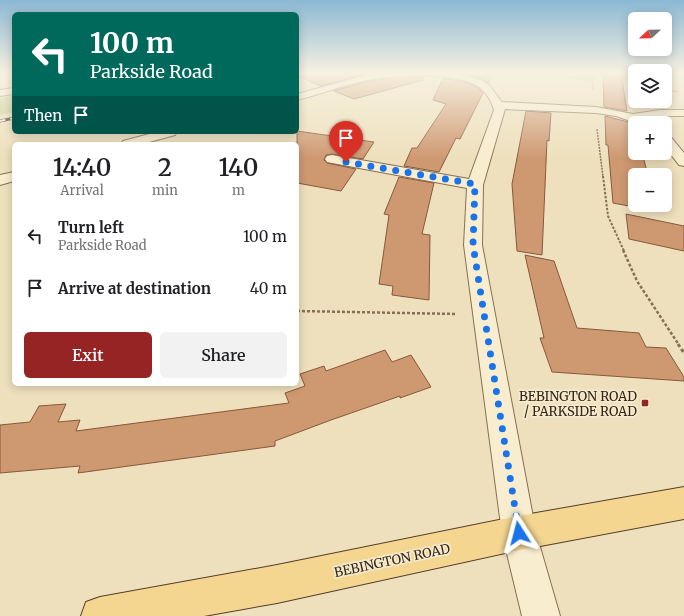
<!DOCTYPE html>
<meta charset="utf-8">
<style>
body{margin:0;font-family:Merriweather,serif;background:#f2f2f2;color:#202124;height:100vh;display:flex;flex-direction:column;font-size:15px;white-space:nowrap}
*{box-sizing:border-box;margin:0}
p{font-size:13px;color:#757577}
.icon{flex:none;width:22px;height:22px;fill:none;stroke:currentColor;stroke-width:2;stroke-linecap:round;stroke-linejoin:round}
.map{position:relative;flex:1;overflow:hidden}
.side{position:absolute;left:12px;top:142px;width:287px;height:244px;display:flex;flex-direction:column;background:#fff;border-radius:6px;box-shadow:0 2px 10px #0003}
.side>*{flex:none}
.guide{position:absolute;left:12px;top:12px;width:287px;height:122px;border-radius:6px;box-shadow:0 2px 10px #0003;background:#00695c;color:#fff;overflow:hidden}
.needle{width:26px;rotate:248deg}
.controls{position:absolute;left:628px;top:12px;display:grid;gap:8px}
.controls a{display:grid;place-items:center;width:44px;height:44px;border-radius:6px;background:#fff;box-shadow:0 2px 10px #0003;font-size:20px}
.pin{position:absolute;display:grid;place-items:center;width:34px;height:34px;color:#fff;margin:-41px -17px;border-radius:50% 50% 50% 0;rotate:-45deg;box-shadow:0 0 4px #0007}
.pin .icon{rotate:45deg}
.me{position:absolute;width:44px;margin:-22px;rotate:351deg;stroke-linejoin:round;filter:drop-shadow(0 0 3px #0008)}
.turn{display:flex;align-items:center;gap:14px;height:84px;padding:0 12px;font-size:18px}
.turn .icon{width:52px;height:52px;stroke-width:2.5}
.turn b{display:block;font-size:28px;line-height:34px}
.then{display:flex;align-items:center;height:38px;padding:0 12px;background:#0003;gap:8px;font-size:15px}
.eta{display:flex;justify-content:space-evenly;align-items:center;height:68px;text-align:center}
.eta b{font-size:24px;font-weight:600;line-height:28px}
.action{display:flex;gap:8px;margin-top:auto;padding:8px 12px}
.action a{flex:1;height:46px;border-radius:6px;background:#962424;color:#fff;font-size:16px;font-weight:600;line-height:46px;text-align:center}
.action a+a{background:#f2f2f2;color:#202124}
ul{padding:0;list-style:none}
li{display:flex;align-items:center;gap:12px;height:52px;padding:0 12px}
li div{flex:1}
li b{display:block;font-size:15px}
li em{font-style:normal}
.map>svg:first-child{display:block}
.green{fill:#c5cc90}
.building{fill:#ce9871;stroke:#86593b}
.lines{fill:none;stroke-linecap:round;stroke-linejoin:round}
.minor-casing{stroke:#867055;stroke-width:2}
.major-casing{stroke:#533e2a;stroke-width:2}
.path-far4{stroke:#867055;stroke-width:1;stroke-dasharray:1.5 1;stroke-linecap:butt}
.path-far3{stroke:#867055;stroke-width:1.5;stroke-dasharray:2 1;stroke-linecap:butt}
.path-far2{stroke:#867055;stroke-width:2;stroke-dasharray:2.5 1.5;stroke-linecap:butt}
.path-far1{stroke:#867055;stroke-width:2.5;stroke-dasharray:3 2;stroke-linecap:butt}
.path{stroke:#867055;stroke-width:3;stroke-dasharray:3.5 2.5;stroke-linecap:butt}
.minor{fill:#f9edcf;fill-rule:evenodd}
.major{fill:#f4d691;fill-rule:evenodd}
.rail-far1-casing{stroke:#35271b;stroke-width:2}
.rail-casing{stroke:#35271b;stroke-width:3}
.rail-far1{stroke:#f6eacc;stroke-width:1.5;stroke-dasharray:4;stroke-linecap:butt}
.rail{stroke:#f6eacc;stroke-width:2;stroke-dasharray:5.5;stroke-linecap:butt}
.route{stroke:#1a73e8;stroke-width:7;stroke-dasharray:0 12.6}
.poi-dot{fill:#962424;stroke:#f6eacc;stroke-width:1.5}
.labels{text-anchor:middle;stroke-width:3.5;stroke-linejoin:round;paint-order:stroke}
.near-poi-label{font-size:13px;fill:#35271b;stroke:#f6eacc;text-anchor:end}
.near-street-label{font-size:13px;fill:#35271b;stroke:#f6eacc}
</style>
<div class="map">
<svg width="684" height="616" viewBox="0 0 684 616">
<rect width="100%" height="100%" fill="#eee0bc"/>
<path class="green" d="M 546,73 L 601,73 L 589,82 Z
M 14,96 L 14,112 L 0,115 L 0,98 Z"/>
<path class="building" d="M 297,73 L 369,73 L 321,86 L 297,76 Z
M 459,73 L 493,73 L 488,83 L 481,79 Z
M 603,73 L 621,73 L 627,111 L 604,107 Z
M 422,77 L 423,80 L 354,99 L 334,91 L 365,82 L 385,79 Z
M 443,78 L 464,82 L 477,87 L 483,93 L 460,139 L 456,138 L 439,172 L 404,166 L 412,148 L 417,148 L 446,104 L 433,100 Z
M 526,111 L 551,113 L 549,141 L 547,140 L 542,255 L 517,251 L 512,184 Z
M 605,116 L 628,122 L 632,149 L 635,150 L 635,153 L 642,153 L 648,175 L 635,175 L 635,205 L 644,205 L 645,209 L 613,203 L 608,145 L 606,145 Z
M 297,131 L 374,142 L 363,159 L 332,154 L 326,155 L 324,160 L 327,163 L 356,169 L 341,191 L 297,183 Z
M 399,177 L 434,183 L 422,234 L 430,235 L 429,300 L 392,295 L 393,286 L 379,284 L 389,215 L 384,214 Z
M 626,214 L 684,226 L 684,251 L 629,239 Z
M 525,255 L 554,261 L 577,328 L 639,333 L 646,347 L 666,348 L 684,377 L 684,381 L 552,372 L 540,338 L 544,338 Z
M 385,350 L 392,362 L 411,355 L 431,387 L 400,398 L 400,396 L 331,420 L 275,441 L 275,446 L 78,473 L 80,466 L 0,473 L 0,425 L 30,422 L 39,406 L 66,404 L 58,422 L 80,420 L 76,431 L 289,403 L 285,393 L 305,386 L 300,374 L 324,366 L 326,371 Z"/>
<g class="lines">
<g class="minor-casing">
<path id="minor" d="M 374,73 L 453,73 L 468,76 L 481,80 L 489,85 L 502,102 L 596,107 L 633,114 L 660,110 L 684,110 L 684,116 L 660,116 L 646,119 L 652,123 L 636,123 L 616,116 L 596,113 L 505,109 L 483,185 L 482,245 L 536,533 L 560,616 L 522,616 L 502,533 L 464,245 L 467,188 L 332,163 L 327,162 L 325,159 L 327,156 L 332,155 L 469,179 L 494,110 C 491,100 485,89 474,84 C 451,73 399,74 374,79 C 348,83 323,94 297,100 L 297,94 Z
M 14,88 L 14,94 L 0,96 L 0,90 Z
M 157,132 L 177,132 L 175,135 L 142,144 L 121,144 L 123,141 Z
M 665,135 L 670,136 L 684,153 L 684,166 L 679,165 L 665,147 Z
M 14,172 L 14,181 L 0,185 L 0,175 Z"/>
</g>
<g class="major-casing">
<path id="major" d="M 684,487 L 684,519 L 519,550 L 277,603 L 204,616 L 81,616 L 86,602 L 100,597 L 277,565 L 519,516 Z"/>
</g>
<path class="path-far4" d="M 665,89 L 678,92
M 593,90 L 593,79 L 598,73"/>
<path class="path-far3" d="M 597,129 L 603,177"/>
<path class="path-far2" d="M 603,176 L 608,216 L 624,251"/>
<path class="path-far1" d="M 623,250 L 637,281 L 679,345
M 297,311 L 457,314"/>
<path class="path" d="M 678,344 L 684,353"/>
<use href="#minor" class="minor"/>
<use href="#major" class="major"/>
<g class="rail-far1-casing">
<path id="rail-far1" d="M 10,119 L 14,118"/>
</g>
<g class="rail-casing">
<path id="rail" d="M 0,121 L 14,118"/>
</g>
<use href="#rail-far1" class="rail-far1"/>
<use href="#rail" class="rail"/>
</g>
<linearGradient id="sky" x2="0" y2="1"><stop stop-color="#8bb8d4"/><stop offset="0.46" stop-color="#f7f1e1"/><stop offset="1" stop-color="#f7f1e1" stop-opacity="0"/></linearGradient>
<rect width="684" height="159" fill="url(#sky)"/>
<g class="lines">
<path class="route" d="M 346,162 L 475,184 L 473,245 L 519,533"/>
</g>
<rect class="poi-dot" x="641" y="399" width="8" height="8" rx="2"/>
<g class="labels">
<g class="near-poi-label">
<text x="637" y="401">BEBINGTON ROAD<tspan x="637" dy="15">/ PARKSIDE ROAD</tspan></text>
</g>
<g class="near-street-label">
<text transform="translate(392 560) rotate(-12)" y="5">BEBINGTON ROAD</text>
</g>
</g>
</svg>
<div class="controls">
<a><svg class="needle" viewBox="-14 -14 28 28"><path d="M0-13l5 13h-10z" fill="#e53935"/><path d="M0 13l5-13h-10z" fill="#757577"/></svg></a>
<a><svg class="icon" aria-label="layers" viewBox="0 0 24 24"><path d="M12 4l9 5-9 5-9-5zM3 14l9 5 9-5"/></svg></a>
<a>+</a>
<a>−</a>
</div>
<div class="pin" style="left:346px;top:162px;background:#d93025"><svg class="icon" aria-label="arrive" viewBox="0 0 24 24"><path d="M6 21V4h12l-3 4 3 4H6"/></svg></div>
<svg class="me" style="left:519px;top:533px" viewBox="-20 -20 40 40"><path d="M0-17L14 15 0 8-14 15z" fill="#1a73e8" stroke="#fff" stroke-width="4"/></svg>
<div class="guide">
<div class="turn"><svg class="icon" aria-label="left" viewBox="0 0 24 24"><path d="M17 20v-9H6M10 6l-5 5 5 5"/></svg><div><b>100 m</b>Parkside Road</div></div>
<div class="then">Then<svg class="icon" aria-label="arrive" viewBox="0 0 24 24"><path d="M6 21V4h12l-3 4 3 4H6"/></svg></div>
</div>
<section class="side">
<div class="eta">
<div><b>14:40</b><p>Arrival</p></div>
<div><b>2</b><p>min</p></div>
<div><b>140</b><p>m</p></div>
</div>
<ul>
<li><svg class="icon" aria-label="left" viewBox="0 0 24 24"><path d="M17 20v-9H6M10 6l-5 5 5 5"/></svg><div><b>Turn left</b><p>Parkside Road</p></div><em>100 m</em></li>
<li><svg class="icon" aria-label="arrive" viewBox="0 0 24 24"><path d="M6 21V4h12l-3 4 3 4H6"/></svg><div><b>Arrive at destination</b></div><em>40 m</em></li>
</ul>
<div class="action"><a>Exit</a><a>Share</a></div>
</section>
</div>
